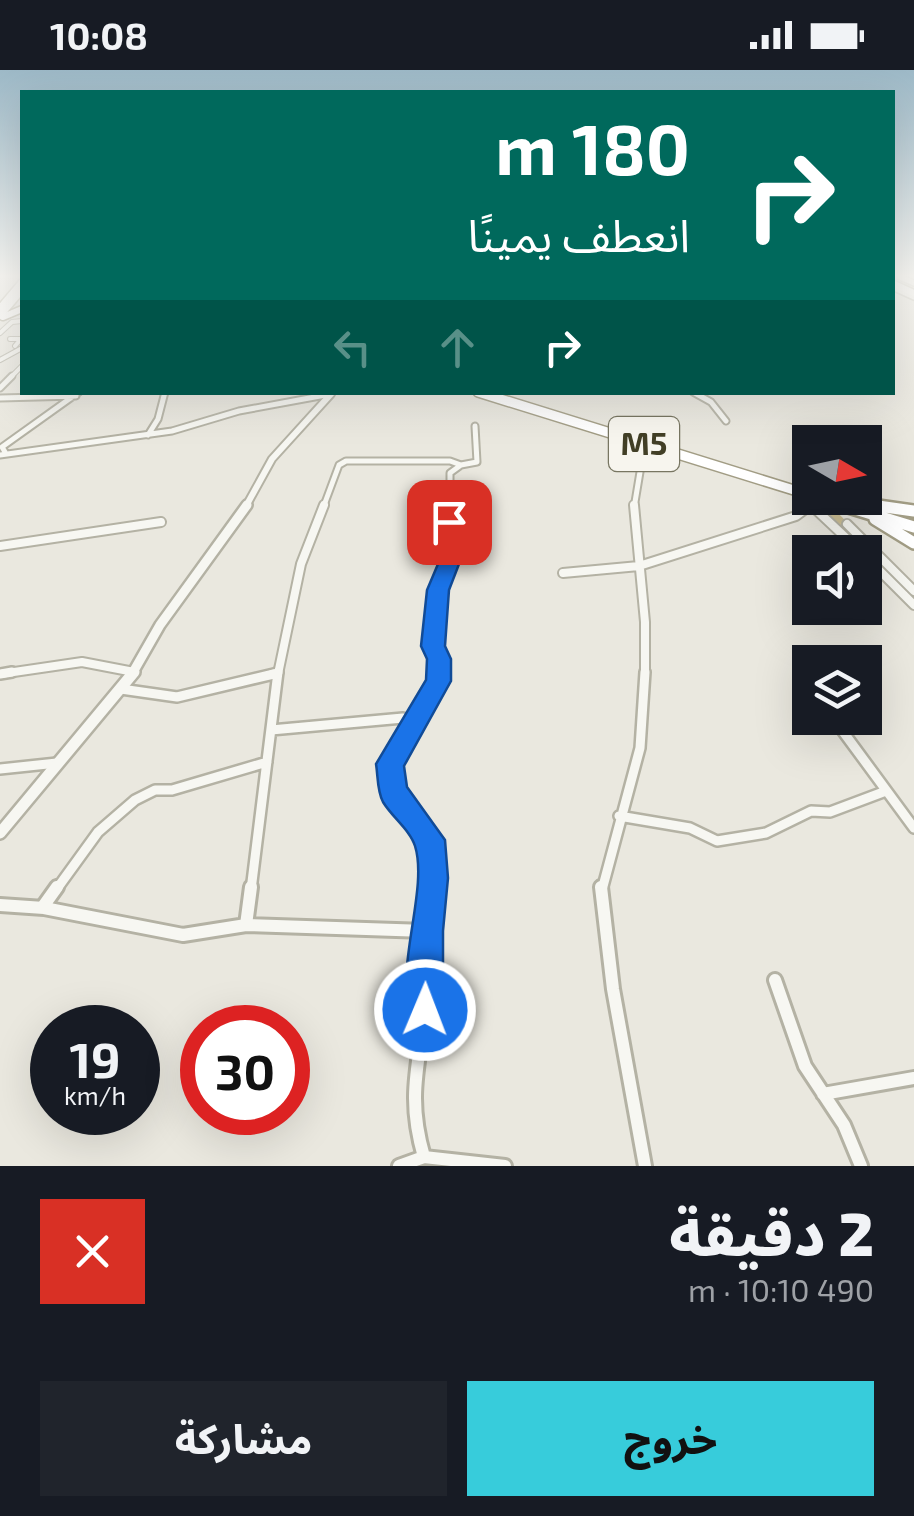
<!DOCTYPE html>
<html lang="ar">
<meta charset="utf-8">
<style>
body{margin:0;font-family:"Exo 2","Noto Sans Arabic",sans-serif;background:#20242c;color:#f1f3f6;direction:rtl;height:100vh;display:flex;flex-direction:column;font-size:38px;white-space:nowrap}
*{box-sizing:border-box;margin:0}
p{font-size:32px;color:#9ea1a6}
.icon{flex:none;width:55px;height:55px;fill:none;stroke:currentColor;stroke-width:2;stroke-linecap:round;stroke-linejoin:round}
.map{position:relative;height:1096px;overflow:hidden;direction:ltr}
.details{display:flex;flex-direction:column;background:#171b24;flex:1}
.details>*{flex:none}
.banner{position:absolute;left:20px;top:20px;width:875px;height:305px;border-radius:0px;box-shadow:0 10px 40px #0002;direction:rtl;background:#00695c;color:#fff;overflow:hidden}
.needle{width:65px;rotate:99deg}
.controls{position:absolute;left:792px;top:355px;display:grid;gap:20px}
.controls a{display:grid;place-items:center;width:90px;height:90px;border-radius:0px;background:#171b24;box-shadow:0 10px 40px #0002;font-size:50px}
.speed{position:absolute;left:30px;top:935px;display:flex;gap:20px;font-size:50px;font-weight:700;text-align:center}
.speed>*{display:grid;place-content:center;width:130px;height:130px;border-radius:50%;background:#171b24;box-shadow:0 10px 40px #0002;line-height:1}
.speed small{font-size:25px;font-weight:400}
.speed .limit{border:15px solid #d22;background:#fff;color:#111}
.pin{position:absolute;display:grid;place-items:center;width:85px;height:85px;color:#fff;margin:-42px;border-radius:20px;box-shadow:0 5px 15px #0006}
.me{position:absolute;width:110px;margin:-55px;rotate:1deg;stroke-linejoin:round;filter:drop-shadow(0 0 8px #0008)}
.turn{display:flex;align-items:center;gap:35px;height:210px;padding:0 40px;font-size:45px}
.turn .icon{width:130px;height:130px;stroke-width:2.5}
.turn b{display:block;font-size:70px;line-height:85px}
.lanes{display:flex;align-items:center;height:95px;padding:0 40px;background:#0003;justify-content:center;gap:50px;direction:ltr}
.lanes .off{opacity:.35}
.round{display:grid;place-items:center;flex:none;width:105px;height:105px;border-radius:0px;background:#20242c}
.summary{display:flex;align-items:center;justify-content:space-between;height:170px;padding:0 40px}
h1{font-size:60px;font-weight:800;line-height:75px}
.button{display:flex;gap:20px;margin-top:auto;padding:20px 40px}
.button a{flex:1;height:115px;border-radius:0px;background:#37ccdb;color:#111;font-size:40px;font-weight:800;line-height:115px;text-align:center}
.button a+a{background:#20242c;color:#f1f3f6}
.status{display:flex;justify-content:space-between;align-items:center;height:70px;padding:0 50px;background:#171b24;direction:ltr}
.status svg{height:28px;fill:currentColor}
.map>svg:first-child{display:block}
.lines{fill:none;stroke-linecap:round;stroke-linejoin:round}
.river{stroke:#cdc096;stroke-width:11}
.minor-far4-casing{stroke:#b4b2a4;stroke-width:6}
.minor-far3-casing{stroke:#b4b2a4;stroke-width:9}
.minor-far2-casing{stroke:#b4b2a4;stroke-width:12}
.minor-far1-casing{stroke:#b4b2a4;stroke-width:14}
.minor-casing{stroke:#b4b2a4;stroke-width:18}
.tertiary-far3-casing{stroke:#b4b2a4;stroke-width:8}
.tertiary-far2-casing{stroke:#b4b2a4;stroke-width:10}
.tertiary-far1-casing{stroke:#b4b2a4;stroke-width:14}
.tertiary-casing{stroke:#b4b2a4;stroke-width:16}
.primary-casing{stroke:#b6b29d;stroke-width:9}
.trunk-far2-casing{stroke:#a29d85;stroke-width:9}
.trunk-far1-casing{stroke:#a29d85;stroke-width:12}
.trunk-casing{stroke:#a29d85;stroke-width:16}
.minor-far4{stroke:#f7f7f2;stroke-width:4}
.minor-far3{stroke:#f7f7f2;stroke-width:5}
.minor-far2{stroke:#f7f7f2;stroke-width:8}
.minor-far1{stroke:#f7f7f2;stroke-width:9}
.minor{stroke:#f7f7f2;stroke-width:12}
.tertiary-far3{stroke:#f7f7f2;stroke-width:5}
.tertiary-far2{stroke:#f7f7f2;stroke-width:6}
.tertiary-far1{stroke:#f7f7f2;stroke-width:9}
.tertiary{stroke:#f7f7f2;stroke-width:11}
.primary{stroke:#fff;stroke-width:6}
.trunk-far2{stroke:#fff;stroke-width:6}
.trunk-far1{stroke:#fff;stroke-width:9}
.trunk{stroke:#fff;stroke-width:11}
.route{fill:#1a73e8;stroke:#114b97;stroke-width:2.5}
.labels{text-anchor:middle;stroke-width:10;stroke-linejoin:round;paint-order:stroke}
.shield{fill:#f7f5ee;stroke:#787662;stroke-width:2.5}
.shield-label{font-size:32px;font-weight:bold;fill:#423f26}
</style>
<div class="status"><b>10:08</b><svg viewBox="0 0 49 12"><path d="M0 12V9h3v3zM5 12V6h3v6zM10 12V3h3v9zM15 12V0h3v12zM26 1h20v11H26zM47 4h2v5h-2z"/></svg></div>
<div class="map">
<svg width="914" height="1096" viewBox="0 0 914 1096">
<rect width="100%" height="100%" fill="#eae8df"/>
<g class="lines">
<path class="river" d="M 832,445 L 914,527"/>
<g class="minor-far4-casing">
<path id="minor-far4" d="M 0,263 L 12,252 L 22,251
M 10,269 L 21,269 L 15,276
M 0,290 L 22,278
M 10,308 L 22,296"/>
</g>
<g class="minor-far3-casing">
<path id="minor-far3" d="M 0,318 L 12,306
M 693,322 L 711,332 L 726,351
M 0,328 L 76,326
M 148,365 L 158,349 L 165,322
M 5,382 L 2,377 L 79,322
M 0,385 L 172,361 L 239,341 L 331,324
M 323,438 L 339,395 L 346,391 L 450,391 L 461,395
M 450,438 L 450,403 L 461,395 L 477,392 L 475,356
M 634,438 L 640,402
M 807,438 L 814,438"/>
</g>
<g class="minor-far2-casing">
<path id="minor-far2" d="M 634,435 L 645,552 L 645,604
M 811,435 L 861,482
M 847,454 L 914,521
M 0,476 L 161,452
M 865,486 L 914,535
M 563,503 L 639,496 L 796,446 L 811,435
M 0,604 L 82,592 L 134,602
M 272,604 L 278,603
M 278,604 L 301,494 L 324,435
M 439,604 L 439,589 L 433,576 L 438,520 L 449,494 L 450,435"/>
</g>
<g class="minor-far1-casing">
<path id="minor-far1" d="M 0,604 L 12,602
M 121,619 L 177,627 L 278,603
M 833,648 L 914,758
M 271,660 L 403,648 L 413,657
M 0,699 L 57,693
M 619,746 L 690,758 L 717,771 L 766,763 L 811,741 L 830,742 L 886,721
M 56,820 L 98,762 L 135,730 L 155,720 L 172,720 L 267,692
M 251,820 L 278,602
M 431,820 L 430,770 L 394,723 L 390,694 L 439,611 L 439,602
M 602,820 L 640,678 L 645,602"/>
</g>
<g class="minor-casing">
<path id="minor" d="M 431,817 C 426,858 429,900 425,941 C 418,999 407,1028 424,1087 L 505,1096
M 601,817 L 613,919 L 645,1096
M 0,835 L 44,838 L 183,865 L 246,855 L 426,861
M 42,838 L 57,817
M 246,855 L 251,817
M 775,910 L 805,996 L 844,1055 L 861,1096
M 823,1024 L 914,1008
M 399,1096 L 424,1087"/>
</g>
<g class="tertiary-far3-casing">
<path id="tertiary-far3" d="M 900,207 L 914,213
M 892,217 L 914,227"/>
</g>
<g class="tertiary-far2-casing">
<path id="tertiary-far2" d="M 245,438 L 272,389 L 331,324"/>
</g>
<g class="tertiary-far1-casing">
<path id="tertiary-far1" d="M 132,604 L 160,555 L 247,435"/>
</g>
<g class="tertiary-casing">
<path id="tertiary" d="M 0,763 L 134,602"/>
</g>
<g class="primary-casing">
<path id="primary" d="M 0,246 L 22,220"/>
</g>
<g class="trunk-far2-casing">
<path id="trunk-far2" d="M 892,213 L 914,223
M 0,238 L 22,212
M 3,247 L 22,239"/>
</g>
<g class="trunk-far1-casing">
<path id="trunk-far1" d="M 478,322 L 810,425
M 819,428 L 850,438
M 863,434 L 889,438"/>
</g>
<g class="trunk-casing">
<path id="trunk" d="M 842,435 L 914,457
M 871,435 L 914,441
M 875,449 L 914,473"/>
</g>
<use href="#minor-far4" class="minor-far4"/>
<use href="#minor-far3" class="minor-far3"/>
<use href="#minor-far2" class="minor-far2"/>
<use href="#minor-far1" class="minor-far1"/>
<use href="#minor" class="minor"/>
<use href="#tertiary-far3" class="tertiary-far3"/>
<use href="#tertiary-far2" class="tertiary-far2"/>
<use href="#tertiary-far1" class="tertiary-far1"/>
<use href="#tertiary" class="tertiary"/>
<use href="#primary" class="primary"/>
<use href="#trunk-far2" class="trunk-far2"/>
<use href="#trunk-far1" class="trunk-far1"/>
<use href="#trunk" class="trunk"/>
</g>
<linearGradient id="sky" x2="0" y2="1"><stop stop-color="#9db9c7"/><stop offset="0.57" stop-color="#f6f5f1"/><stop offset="1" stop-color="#f6f5f1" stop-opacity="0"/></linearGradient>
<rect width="914" height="361" fill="url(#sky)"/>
<path class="route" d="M 449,445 L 459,452 L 459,494 L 449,520 L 445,576 L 451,589 L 451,611 L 404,696 L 407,717 L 445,770 L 448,808 L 443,861 L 443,940 L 438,953 L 425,958 L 412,953 C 392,903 429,821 415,776 C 410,760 392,747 383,732 C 377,721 378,706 376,694 L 426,610 L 427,589 L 421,576 L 427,520 L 438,494 L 439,452 Z"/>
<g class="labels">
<rect class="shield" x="609" y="347" width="70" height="54" rx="8"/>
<g class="shield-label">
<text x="644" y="385">M5</text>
</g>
</g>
</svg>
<div class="controls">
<a><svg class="needle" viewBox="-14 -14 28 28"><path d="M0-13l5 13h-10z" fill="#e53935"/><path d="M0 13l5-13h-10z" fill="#9ea1a6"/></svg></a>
<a><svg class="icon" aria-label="sound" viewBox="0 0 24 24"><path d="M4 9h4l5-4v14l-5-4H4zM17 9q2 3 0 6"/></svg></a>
<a><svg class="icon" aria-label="layers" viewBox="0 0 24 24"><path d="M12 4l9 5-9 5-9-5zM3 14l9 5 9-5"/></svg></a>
</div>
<div class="speed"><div>19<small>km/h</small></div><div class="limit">30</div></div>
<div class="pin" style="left:449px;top:452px;background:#d93025"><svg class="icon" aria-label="arrive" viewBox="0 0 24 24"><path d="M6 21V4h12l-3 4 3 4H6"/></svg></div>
<svg class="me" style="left:425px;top:940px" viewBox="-20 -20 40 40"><circle r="17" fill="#1a73e8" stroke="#fff" stroke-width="3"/><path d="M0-11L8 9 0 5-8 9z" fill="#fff"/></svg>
<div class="banner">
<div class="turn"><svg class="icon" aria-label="right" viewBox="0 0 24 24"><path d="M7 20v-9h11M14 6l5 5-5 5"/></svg><div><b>180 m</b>انعطف يمينًا</div></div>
<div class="lanes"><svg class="icon off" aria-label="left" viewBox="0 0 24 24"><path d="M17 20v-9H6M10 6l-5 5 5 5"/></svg><svg class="icon off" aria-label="ahead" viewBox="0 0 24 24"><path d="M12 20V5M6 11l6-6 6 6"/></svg><svg class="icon" aria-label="right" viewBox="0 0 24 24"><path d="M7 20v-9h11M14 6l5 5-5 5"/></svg></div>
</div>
</div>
<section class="details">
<div class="summary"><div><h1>2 دقيقة</h1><p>490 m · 10:10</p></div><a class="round" style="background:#d93025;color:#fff"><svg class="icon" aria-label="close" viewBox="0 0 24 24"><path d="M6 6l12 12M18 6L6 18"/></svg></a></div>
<div class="button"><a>خروج</a><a>مشاركة</a></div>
</section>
